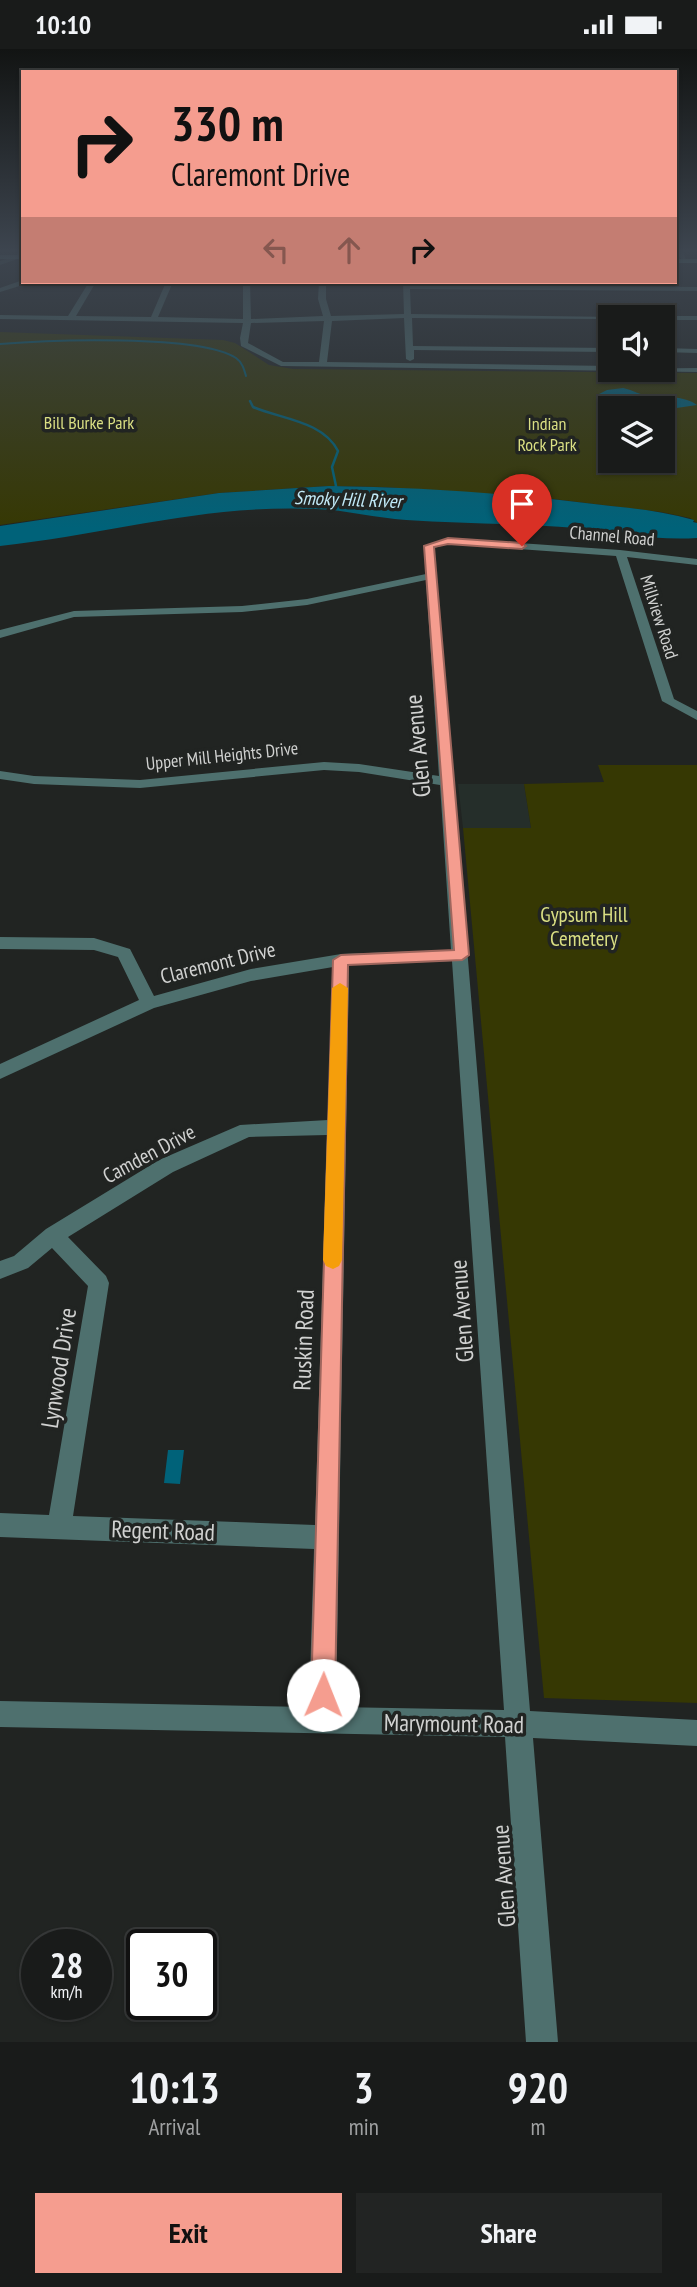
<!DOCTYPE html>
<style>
body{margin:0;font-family:"PT Sans Narrow",sans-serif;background:#222423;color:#f1f3f6;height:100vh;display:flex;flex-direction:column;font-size:26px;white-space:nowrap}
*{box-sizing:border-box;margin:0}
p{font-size:23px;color:#9fa1a2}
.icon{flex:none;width:38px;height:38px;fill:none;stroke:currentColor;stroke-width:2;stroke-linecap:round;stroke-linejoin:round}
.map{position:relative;height:1993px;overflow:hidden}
.details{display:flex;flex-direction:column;background:#191b1a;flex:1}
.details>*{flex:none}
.top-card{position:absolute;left:21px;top:21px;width:656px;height:214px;border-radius:0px;box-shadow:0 2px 5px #0004,0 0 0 2px #373939;background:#f59d8f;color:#111;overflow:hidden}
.tools{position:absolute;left:598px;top:256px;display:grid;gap:14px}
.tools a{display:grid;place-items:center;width:77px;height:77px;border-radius:0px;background:#191b1a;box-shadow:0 2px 5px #0004,0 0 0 2px #373939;font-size:35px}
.speed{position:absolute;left:21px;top:1880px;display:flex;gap:14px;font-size:35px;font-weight:700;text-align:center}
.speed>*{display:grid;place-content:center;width:91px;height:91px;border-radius:50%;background:#191b1a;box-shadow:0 2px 5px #0004,0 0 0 2px #373939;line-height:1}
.speed small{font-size:18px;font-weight:400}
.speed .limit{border:4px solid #111;border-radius:10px;background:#fff;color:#111}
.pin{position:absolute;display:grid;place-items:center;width:60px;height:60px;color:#fff;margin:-72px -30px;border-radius:50% 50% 50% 0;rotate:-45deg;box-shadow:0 0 7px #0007}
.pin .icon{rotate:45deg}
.me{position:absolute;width:77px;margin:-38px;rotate:1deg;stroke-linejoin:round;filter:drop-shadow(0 0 5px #0008)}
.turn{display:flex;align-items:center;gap:24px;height:147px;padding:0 35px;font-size:32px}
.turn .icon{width:91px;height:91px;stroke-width:2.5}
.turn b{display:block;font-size:49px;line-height:60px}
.lanes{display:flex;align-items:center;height:66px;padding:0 35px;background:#0003;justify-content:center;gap:35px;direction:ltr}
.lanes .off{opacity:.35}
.eta{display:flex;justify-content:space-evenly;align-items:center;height:119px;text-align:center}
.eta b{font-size:42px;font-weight:600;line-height:49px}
.action{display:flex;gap:14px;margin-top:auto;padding:14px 35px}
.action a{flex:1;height:80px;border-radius:0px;background:#f59d8f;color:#111;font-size:28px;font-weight:600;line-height:80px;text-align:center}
.action a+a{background:#222423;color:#f1f3f6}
.status{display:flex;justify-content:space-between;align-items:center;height:49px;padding:0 35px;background:#191b1a;direction:ltr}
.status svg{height:19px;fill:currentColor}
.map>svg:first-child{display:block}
.built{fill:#252e2a}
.green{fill:#363803;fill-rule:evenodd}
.water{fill:#006279}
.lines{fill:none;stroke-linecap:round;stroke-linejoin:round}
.stream-far1{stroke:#006279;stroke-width:2}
.stream{stroke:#006279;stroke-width:2.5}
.minor{fill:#4e706e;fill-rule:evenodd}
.major{fill:#75bdbb;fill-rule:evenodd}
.route{fill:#f59d8f;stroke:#9f665d;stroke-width:2}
.slow{fill:#f59e0b}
.labels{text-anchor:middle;stroke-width:7;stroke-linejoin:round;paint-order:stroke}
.far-park-label{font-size:18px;fill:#dadf83;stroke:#212422}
.far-street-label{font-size:18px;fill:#d0d1d0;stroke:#212422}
.far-water-label{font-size:19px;font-style:italic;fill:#c2eaf8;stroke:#212422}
.park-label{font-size:21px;fill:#dadf83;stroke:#212422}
.street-label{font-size:21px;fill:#d0d1d0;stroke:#212422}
.near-street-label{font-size:24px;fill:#d0d1d0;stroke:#212422}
</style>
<div class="status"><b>10:10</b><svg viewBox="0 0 49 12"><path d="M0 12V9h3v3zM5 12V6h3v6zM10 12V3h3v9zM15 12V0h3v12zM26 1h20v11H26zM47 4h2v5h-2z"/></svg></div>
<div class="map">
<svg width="697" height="1993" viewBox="0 0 697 1993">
<rect width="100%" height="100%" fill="#212422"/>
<path class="built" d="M 458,735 L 524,735 L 531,779 L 463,779 Z"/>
<path class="green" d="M 0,283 L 223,291 L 235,294 L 269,316 L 293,320 L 697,324 L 697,474 L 690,469 L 661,463 L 545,449 L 383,438 L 329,437 L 219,444 L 0,476 ZM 611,359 L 663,359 L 663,411 L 611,411 Z
M 598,716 L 697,716 L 697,1654 L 544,1649 L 463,779 L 531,779 L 524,735 L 604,733 Z"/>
<path class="water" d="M 623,339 C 634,341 639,346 649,347 C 665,349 684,346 697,356 L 663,361 L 663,359 L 611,352 L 597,346 L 607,341 Z
M 329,437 C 412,438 495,443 577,453 C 616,458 656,460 694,471 L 693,473 L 697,474 L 697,489 C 656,492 616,483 576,479 C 519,474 462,475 406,471 C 376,469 346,461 316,460 C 204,455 109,485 0,497 L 0,477 L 219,444 Z
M 168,1401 L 184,1401 L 180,1435 L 164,1434 Z"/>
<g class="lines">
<path class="stream-far1" d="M 0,295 C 47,291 200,285 236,309 C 242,313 244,320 246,327"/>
<path class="stream" d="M 250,352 L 253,358 C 281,370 323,372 338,402 L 332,418 L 336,437 L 333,441"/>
<path class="minor" d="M 20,201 L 23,201 L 20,209 L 0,216 L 0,212 L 16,207 Z
M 676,201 L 682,201 L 687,213 L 683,213 Z
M 23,231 L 26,235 L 0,243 L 0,239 Z
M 89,233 L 96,233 L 76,267 L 151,268 L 166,233 L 173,233 L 158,268 L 243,270 L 243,233 L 250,233 L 251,270 L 323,267 L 318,250 L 319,233 L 326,233 L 326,250 L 331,267 L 404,265 L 403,233 L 409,233 L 410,236 L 697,238 L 697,242 L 410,240 L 411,265 L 615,268 L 611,268 L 611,270 L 412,269 L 413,297 L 611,299 L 611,303 L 414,301 L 414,310 L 410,312 L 406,310 L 404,269 L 332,272 L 327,313 L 611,317 L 611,320 L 697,319 L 697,323 L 281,317 L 241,297 L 240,289 L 243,274 L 0,270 L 0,266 L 68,267 ZM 324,272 L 319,313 L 283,313 L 248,294 L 251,274 Z
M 663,267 L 697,267 L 697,271 L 663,271 L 663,268 L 660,268 Z
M 663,299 L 697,300 L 697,304 L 663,303 Z
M 448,489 L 620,501 L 697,510 L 697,516 L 627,508 L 674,650 L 697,662 L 697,671 L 662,652 L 616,507 L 448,495 L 434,499 L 530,1662 L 697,1671 L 697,1697 L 533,1689 L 558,1993 L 526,1993 L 505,1688 L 0,1678 L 0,1652 L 309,1658 L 314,1500 L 0,1488 L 0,1464 L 49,1466 L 88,1237 L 52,1199 L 28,1219 L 0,1230 L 0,1212 L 14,1207 L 46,1180 L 159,1111 L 240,1076 L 328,1071 L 333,918 L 251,932 L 154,959 L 0,1030 L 0,1015 L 139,951 L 118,908 L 94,901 L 0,900 L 0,888 L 94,889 L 130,900 L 154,947 L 251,920 L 341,905 L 451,901 L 440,736 L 359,723 L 324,721 L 140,739 L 34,735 L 0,730 L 0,722 L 34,727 L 140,731 L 324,713 L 359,715 L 439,727 L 426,531 L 307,556 L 242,563 L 74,568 L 0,589 L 0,581 L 74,562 L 242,557 L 307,550 L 426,525 L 424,497 ZM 452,912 L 504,1661 L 336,1658 L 349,916 ZM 327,1086 L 315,1476 L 73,1467 L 109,1234 L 106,1227 L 68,1188 L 173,1123 L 249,1088 Z"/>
<path class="major" d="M 0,206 L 23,206 L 23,210 L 0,210 Z
M 676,210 L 697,210 L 697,214 L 676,214 Z"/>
</g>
<linearGradient id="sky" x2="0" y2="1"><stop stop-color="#121413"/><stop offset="0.42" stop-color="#3d454f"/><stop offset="1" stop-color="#3d454f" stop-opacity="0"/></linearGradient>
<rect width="697" height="480" fill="url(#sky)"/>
<path class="route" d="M 448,489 L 522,494 L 526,497 L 522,500 L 448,495 L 434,498 L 469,906 L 462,911 L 348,916 L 335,1646 L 331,1655 L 323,1658 L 314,1655 L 311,1646 L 333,911 L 341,906 L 454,901 L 424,497 Z"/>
<path class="slow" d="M 340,934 L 348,939 L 342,1211 L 339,1217 L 333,1220 L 326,1217 L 323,1211 L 332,939 Z"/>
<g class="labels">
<g class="far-park-label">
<text x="89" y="380">Bill Burke Park</text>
<text x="547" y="381">Indian<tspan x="547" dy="21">Rock Park</tspan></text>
</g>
<g class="far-street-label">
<text transform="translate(612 487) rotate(5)" y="6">Channel Road</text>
<text transform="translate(659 568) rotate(72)" y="6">Millview Road</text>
<text transform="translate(222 707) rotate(-6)" y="6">Upper Mill Heights Drive</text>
</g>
<g class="far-water-label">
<text transform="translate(348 450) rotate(2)" y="7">Smoky Hill River</text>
</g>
<g class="park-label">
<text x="584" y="873">Gypsum Hill<tspan x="584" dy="24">Cemetery</tspan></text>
</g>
<g class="street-label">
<text transform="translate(218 914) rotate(-14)" y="7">Claremont Drive</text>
<text transform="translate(149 1105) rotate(-28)" y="7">Camden Drive</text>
</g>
<g class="near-street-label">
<text transform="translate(418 697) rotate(-95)" y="8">Glen Avenue</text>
<text transform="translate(462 1262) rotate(-94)" y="8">Glen Avenue</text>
<text transform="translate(304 1291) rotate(-88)" y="8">Ruskin Road</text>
<text transform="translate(59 1319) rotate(-81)" y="8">Lynwood Drive</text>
<text transform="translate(163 1482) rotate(2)" y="8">Regent Road</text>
<text transform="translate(454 1675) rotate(1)" y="8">Marymount Road</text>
<text transform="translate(504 1827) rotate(-94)" y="8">Glen Avenue</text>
</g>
</g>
</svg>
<div class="tools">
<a><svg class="icon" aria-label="sound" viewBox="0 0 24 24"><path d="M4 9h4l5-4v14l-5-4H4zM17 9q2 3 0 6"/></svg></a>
<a><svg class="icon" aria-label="layers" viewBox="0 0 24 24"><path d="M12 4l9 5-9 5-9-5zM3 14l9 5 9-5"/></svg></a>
</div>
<div class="speed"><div>28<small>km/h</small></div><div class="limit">30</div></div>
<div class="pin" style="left:522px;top:497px;background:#d93025"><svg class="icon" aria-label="arrive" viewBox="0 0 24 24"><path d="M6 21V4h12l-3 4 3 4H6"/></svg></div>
<svg class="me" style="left:323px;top:1646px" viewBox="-20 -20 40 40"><circle r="19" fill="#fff"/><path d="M0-13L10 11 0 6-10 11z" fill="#f59d8f"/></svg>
<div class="top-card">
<div class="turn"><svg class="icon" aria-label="right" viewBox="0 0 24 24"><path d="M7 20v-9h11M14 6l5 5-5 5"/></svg><div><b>330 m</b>Claremont Drive</div></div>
<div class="lanes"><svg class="icon off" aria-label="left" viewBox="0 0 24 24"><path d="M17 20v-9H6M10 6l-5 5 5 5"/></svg><svg class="icon off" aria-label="ahead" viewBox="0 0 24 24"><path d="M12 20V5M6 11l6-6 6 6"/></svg><svg class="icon" aria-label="right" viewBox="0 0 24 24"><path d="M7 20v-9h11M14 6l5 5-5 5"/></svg></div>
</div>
</div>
<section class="details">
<div class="eta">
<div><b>10:13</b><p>Arrival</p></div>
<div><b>3</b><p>min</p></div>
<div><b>920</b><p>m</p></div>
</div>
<div class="action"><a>Exit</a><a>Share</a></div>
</section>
